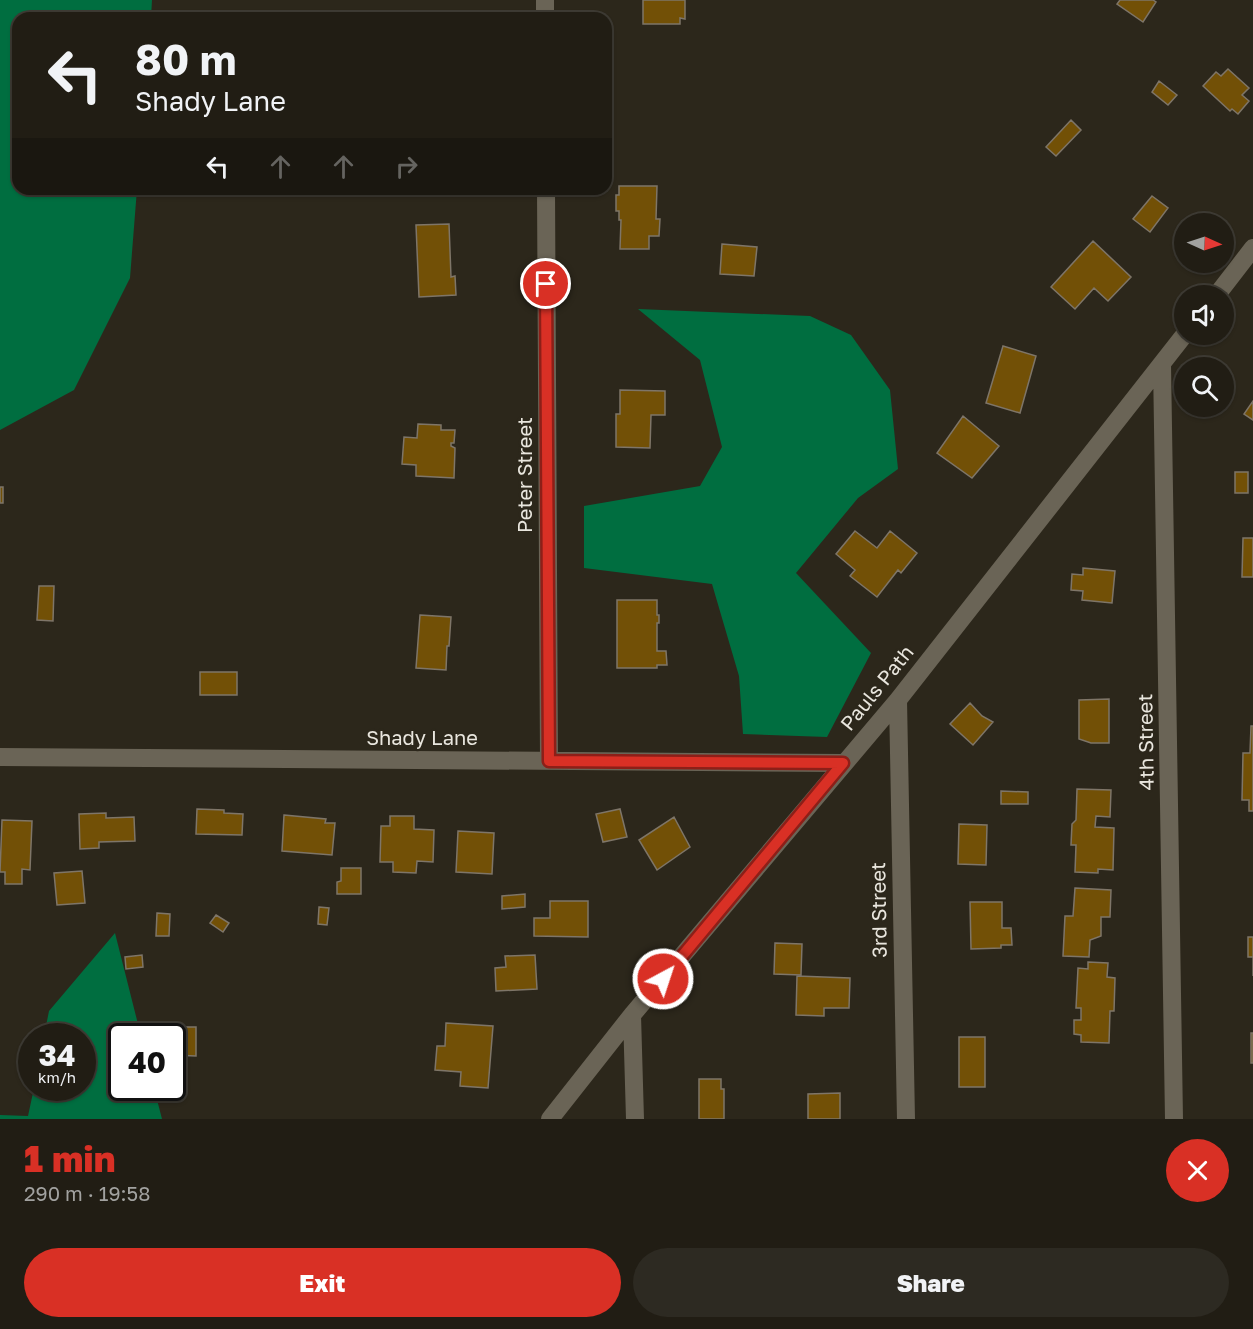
<!DOCTYPE html>
<meta charset="utf-8">
<style>
body{margin:0;font-family:"Golos Text",sans-serif;background:#2d2a22;color:#f1f3f6;height:100vh;display:flex;flex-direction:column;font-size:22px;white-space:nowrap}
*{box-sizing:border-box;margin:0}
p{font-size:20px;color:#a2a2a0}
.icon{flex:none;width:33px;height:33px;fill:none;stroke:currentColor;stroke-width:2;stroke-linecap:round;stroke-linejoin:round}
.map{position:relative;height:1119px;overflow:hidden}
.panel{display:flex;flex-direction:column;background:#211d14;flex:1}
.panel>*{flex:none}
.hud{position:absolute;left:12px;top:12px;width:600px;height:183px;border-radius:18px;box-shadow:0 2px 4px #0004,0 0 0 2px #3e3b34;background:#211d14;color:#f1f3f6;overflow:hidden}
.needle{width:39px;rotate:93deg}
.controls{position:absolute;left:1174px;top:213px;display:grid;gap:12px}
.controls a{display:grid;place-items:center;width:60px;height:60px;border-radius:50%;background:#211d14;box-shadow:0 2px 4px #0004,0 0 0 2px #3e3b34;font-size:30px}
.speed{position:absolute;left:18px;top:1023px;display:flex;gap:12px;font-size:30px;font-weight:700;text-align:center}
.speed>*{display:grid;place-content:center;width:78px;height:78px;border-radius:50%;background:#211d14;box-shadow:0 2px 4px #0004,0 0 0 2px #3e3b34;line-height:1}
.speed small{font-size:15px;font-weight:400}
.speed .limit{border:3px solid #111;border-radius:9px;background:#fff;color:#111}
.pin{position:absolute;display:grid;place-items:center;width:51px;height:51px;color:#fff;margin:-26px;border:3px solid #fff;border-radius:50%;box-shadow:0 2px 6px #0007}
.me{position:absolute;width:66px;margin:-33px;rotate:40deg;stroke-linejoin:round;filter:drop-shadow(0 0 4px #0008)}
.turn{display:flex;align-items:center;gap:21px;height:126px;padding:0 24px;font-size:27px}
.turn .icon{width:78px;height:78px;stroke-width:2.5}
.turn b{display:block;font-size:42px;line-height:51px}
.lanes{display:flex;align-items:center;height:57px;padding:0 24px;background:#0003;justify-content:center;gap:30px;direction:ltr}
.lanes .off{opacity:.35}
.round{display:grid;place-items:center;flex:none;width:63px;height:63px;border-radius:32px;background:#2d2a22}
.headline{display:flex;align-items:center;justify-content:space-between;height:102px;padding:0 24px}
h1{font-size:36px;font-weight:800;line-height:45px;color:#d93025}
.primary-button{display:flex;gap:12px;margin-top:auto;padding:12px 24px}
.primary-button a{flex:1;height:69px;border-radius:36px;background:#d93025;color:#fff;font-size:24px;font-weight:800;line-height:69px;text-align:center}
.primary-button a+a{background:#2d2a22;color:#f1f3f6}
.map>svg:first-child{display:block}
.forest{fill:#006e40}
.building{fill:#725006;stroke:#7e7568;stroke-width:1.5}
.lines{fill:none;stroke-linecap:round;stroke-linejoin:round}
.minor{stroke:#6a6456;stroke-width:18}
.route-casing{stroke:#8d1f18;stroke-width:15}
.route{stroke:#d93025;stroke-width:10}
.labels{text-anchor:middle;stroke-width:4.5;stroke-linejoin:round;paint-order:stroke}
.street-label{font-size:20px;fill:#e9e6de;stroke:#2c271b}
</style>
<div class="map">
<svg width="1253" height="1119" viewBox="0 0 1253 1119">
<rect width="100%" height="100%" fill="#2c271b"/>
<path class="forest" d="M 0,0 L 152,0 L 151,18 L 18,18 L 18,189 L 137,189 L 130,278 L 74,390 L 0,430 Z
M 638,309 L 810,316 L 851,335 L 890,390 L 898,469 L 858,498 L 796,573 L 871,653 L 827,737 L 743,734 L 739,676 L 712,584 L 584,568 L 584,506 L 700,486 L 722,447 L 700,360 Z
M 115,933 L 141,1036 L 122,1036 L 122,1088 L 154,1088 L 162,1119 L 0,1119 L 0,1115 L 28,1116 L 34,1088 L 82,1088 L 82,1036 L 44,1036 L 49,1011 Z"/>
<path class="building" d="M 643,0 L 685,0 L 685,19 L 680,18 L 680,24 L 643,24 Z
M 1120,0 L 1153,0 L 1156,2 L 1143,22 L 1117,4 Z
M 1228,69 L 1249,88 L 1242,95 L 1249,101 L 1238,114 L 1232,109 L 1230,111 L 1203,86 L 1216,72 L 1221,76 Z
M 1159,81 L 1177,95 L 1168,105 L 1152,92 Z
M 1071,120 L 1081,130 L 1056,156 L 1046,147 Z
M 619,186 L 657,186 L 656,219 L 660,219 L 659,236 L 649,236 L 649,249 L 620,249 L 621,220 L 619,220 L 619,211 L 616,211 L 616,195 L 619,195 Z
M 1152,196 L 1168,208 L 1150,232 L 1133,219 Z
M 449,224 L 451,277 L 455,276 L 456,295 L 419,297 L 416,225 Z
M 1093,241 L 1131,277 L 1108,301 L 1094,288 L 1075,309 L 1051,287 Z
M 722,244 L 757,247 L 754,276 L 720,274 Z
M 1003,346 L 1036,356 L 1020,413 L 986,403 Z
M 620,390 L 665,391 L 665,415 L 651,415 L 650,448 L 616,447 L 616,414 L 620,414 Z
M 1253,401 L 1253,420 L 1244,414 Z
M 963,416 L 999,446 L 972,478 L 937,453 Z
M 418,424 L 441,425 L 441,430 L 455,430 L 454,443 L 451,443 L 451,446 L 455,448 L 454,478 L 416,476 L 416,465 L 402,464 L 404,437 L 417,438 Z
M 1235,472 L 1248,472 L 1248,493 L 1235,493 Z
M 0,487 L 3,487 L 3,503 L 0,503 Z
M 855,531 L 877,548 L 890,531 L 917,553 L 901,573 L 898,570 L 877,597 L 850,576 L 855,570 L 836,554 Z
M 1243,538 L 1253,538 L 1253,577 L 1242,577 Z
M 1083,568 L 1115,571 L 1112,603 L 1082,600 L 1083,591 L 1071,590 L 1072,574 L 1083,575 Z
M 39,586 L 54,586 L 53,621 L 37,620 Z
M 617,600 L 657,600 L 657,615 L 659,615 L 659,623 L 657,623 L 657,651 L 666,651 L 667,665 L 657,665 L 657,668 L 617,668 Z
M 420,615 L 451,617 L 449,646 L 447,646 L 446,670 L 416,668 Z
M 200,672 L 237,672 L 237,695 L 200,695 Z
M 1109,699 L 1109,743 L 1091,743 L 1079,739 L 1079,700 Z
M 970,703 L 982,716 L 993,722 L 973,745 L 950,724 Z
M 1251,726 L 1253,726 L 1253,811 L 1249,811 L 1249,800 L 1242,800 L 1243,753 L 1250,753 Z
M 1077,789 L 1111,790 L 1110,817 L 1096,816 L 1095,827 L 1114,828 L 1113,870 L 1098,869 L 1098,873 L 1075,872 L 1076,845 L 1071,845 L 1072,824 L 1076,820 Z
M 1001,791 L 1028,792 L 1028,804 L 1001,804 Z
M 197,809 L 224,810 L 224,813 L 243,814 L 242,835 L 196,834 Z
M 620,809 L 627,837 L 603,842 L 596,814 Z
M 106,813 L 106,818 L 134,817 L 135,841 L 99,842 L 99,848 L 80,849 L 79,814 Z
M 284,815 L 326,819 L 325,823 L 335,823 L 332,855 L 282,851 Z
M 390,816 L 414,816 L 414,829 L 434,830 L 433,862 L 417,861 L 416,873 L 393,872 L 393,862 L 380,862 L 381,826 L 390,826 Z
M 674,817 L 690,847 L 657,870 L 639,840 Z
M 2,820 L 32,821 L 30,870 L 22,869 L 22,884 L 5,884 L 5,872 L 0,872 Z
M 959,824 L 987,825 L 986,865 L 958,864 Z
M 458,831 L 494,833 L 492,874 L 456,872 Z
M 341,868 L 361,868 L 361,894 L 337,894 L 337,882 L 341,881 Z
M 82,871 L 85,903 L 57,905 L 54,873 Z
M 1075,888 L 1111,890 L 1110,917 L 1101,917 L 1101,936 L 1090,940 L 1089,957 L 1063,956 L 1065,916 L 1073,916 Z
M 525,894 L 525,907 L 502,909 L 502,896 Z
M 550,901 L 588,901 L 588,937 L 534,936 L 534,918 L 550,918 Z
M 970,902 L 1002,902 L 1002,928 L 1011,928 L 1012,945 L 1001,945 L 1001,948 L 971,949 Z
M 319,907 L 329,908 L 327,925 L 318,924 Z
M 157,913 L 170,914 L 169,936 L 156,936 Z
M 216,915 L 229,923 L 223,932 L 210,923 Z
M 1248,937 L 1253,937 L 1253,976 L 1253,957 L 1248,957 Z
M 775,943 L 802,944 L 801,975 L 774,974 Z
M 142,955 L 143,967 L 126,969 L 125,957 Z
M 535,955 L 537,989 L 496,991 L 495,968 L 506,967 L 505,956 Z
M 1088,962 L 1108,963 L 1107,977 L 1115,978 L 1114,1011 L 1110,1011 L 1109,1043 L 1081,1042 L 1081,1035 L 1074,1034 L 1074,1020 L 1081,1020 L 1081,1008 L 1076,1008 L 1078,968 L 1088,969 Z
M 797,976 L 850,978 L 849,1008 L 824,1008 L 824,1016 L 796,1015 Z
M 446,1023 L 493,1026 L 488,1088 L 460,1086 L 461,1072 L 435,1070 L 437,1046 L 445,1046 Z
M 172,1027 L 196,1027 L 196,1056 L 172,1055 Z
M 1251,1033 L 1253,1033 L 1253,1063 L 1251,1063 Z
M 959,1037 L 985,1037 L 985,1087 L 959,1087 Z
M 699,1079 L 721,1079 L 721,1089 L 724,1089 L 724,1119 L 699,1119 Z
M 840,1093 L 840,1119 L 808,1119 L 808,1094 Z"/>
<g class="lines">
<path class="minor" d="M 545,0 L 545,18
M 546,189 L 549,761
M 1216,296 L 1253,248
M 1162,364 L 1174,1119
M 898,700 L 906,1119
M 0,757 L 843,763
M 632,1015 L 635,1119
M 550,1119 L 632,1015 L 898,700 L 1185,334"/>
</g>
<g class="lines">
<g class="route-casing">
<path id="route" d="M 546,284 L 549,761 L 843,763 L 663,979"/>
</g>
<use href="#route" class="route"/>
</g>
<g class="labels">
<g class="street-label">
<text transform="translate(525 475) rotate(-90)" y="7">Peter Street</text>
<text transform="translate(877 688) rotate(-51)" y="7">Pauls Path</text>
<text x="422" y="745">Shady Lane</text>
<text transform="translate(1146 742) rotate(-91)" y="7">4th Street</text>
<text transform="translate(879 910) rotate(-91)" y="7">3rd Street</text>
</g>
</g>
</svg>
<div class="controls">
<a><svg class="needle" viewBox="-14 -14 28 28"><path d="M0-13l5 13h-10z" fill="#e53935"/><path d="M0 13l5-13h-10z" fill="#a2a2a0"/></svg></a>
<a><svg class="icon" aria-label="sound" viewBox="0 0 24 24"><path d="M4 9h4l5-4v14l-5-4H4zM17 9q2 3 0 6"/></svg></a>
<a><svg class="icon" aria-label="search" viewBox="0 0 24 24"><circle cx="10" cy="10" r="6"/><path d="M15 15l6 6"/></svg></a>
</div>
<div class="speed"><div>34<small>km/h</small></div><div class="limit">40</div></div>
<div class="pin" style="left:546px;top:284px;background:#d93025"><svg class="icon" aria-label="arrive" viewBox="0 0 24 24"><path d="M6 21V4h12l-3 4 3 4H6"/></svg></div>
<svg class="me" style="left:663px;top:979px" viewBox="-20 -20 40 40"><circle r="17" fill="#d93025" stroke="#fff" stroke-width="3"/><path d="M0-11L8 9 0 5-8 9z" fill="#fff"/></svg>
<div class="hud">
<div class="turn"><svg class="icon" aria-label="left" viewBox="0 0 24 24"><path d="M17 20v-9H6M10 6l-5 5 5 5"/></svg><div><b>80 m</b>Shady Lane</div></div>
<div class="lanes"><svg class="icon" aria-label="left" viewBox="0 0 24 24"><path d="M17 20v-9H6M10 6l-5 5 5 5"/></svg><svg class="icon off" aria-label="ahead" viewBox="0 0 24 24"><path d="M12 20V5M6 11l6-6 6 6"/></svg><svg class="icon off" aria-label="ahead" viewBox="0 0 24 24"><path d="M12 20V5M6 11l6-6 6 6"/></svg><svg class="icon off" aria-label="right" viewBox="0 0 24 24"><path d="M7 20v-9h11M14 6l5 5-5 5"/></svg></div>
</div>
</div>
<section class="panel">
<div class="headline"><div><h1>1 min</h1><p>290 m · 19:58</p></div><a class="round" style="background:#d93025;color:#fff"><svg class="icon" aria-label="close" viewBox="0 0 24 24"><path d="M6 6l12 12M18 6L6 18"/></svg></a></div>
<div class="primary-button"><a>Exit</a><a>Share</a></div>
</section>
